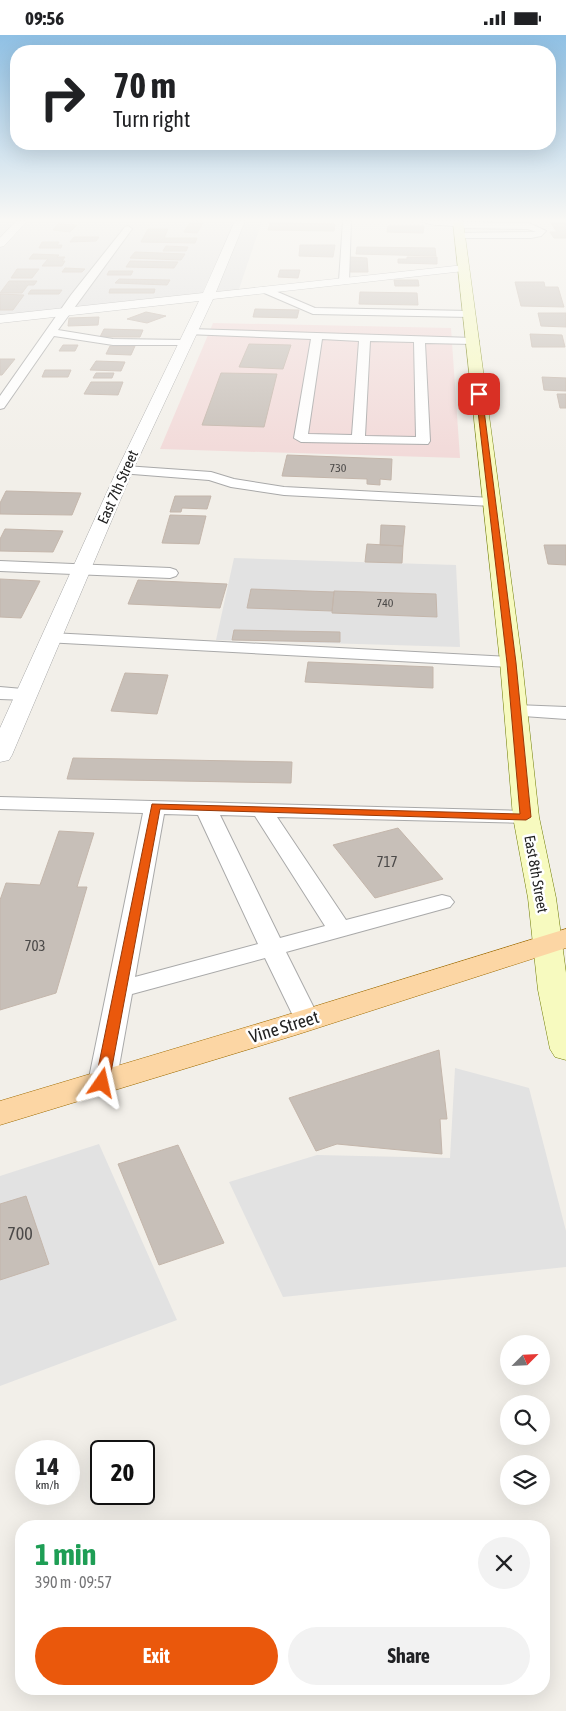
<!DOCTYPE html>
<meta charset="utf-8">
<style>
body{margin:0;font-family:"Asap Condensed",sans-serif;background:#f2f2f2;color:#202124;height:100vh;display:flex;flex-direction:column;font-size:19px;white-space:nowrap}
*{box-sizing:border-box;margin:0}
p{font-size:16px;color:#757577}
.icon{flex:none;width:28px;height:28px;fill:none;stroke:currentColor;stroke-width:2;stroke-linecap:round;stroke-linejoin:round}
.map{position:relative;flex:1;overflow:hidden}
.sheet{position:absolute;left:15px;top:1485px;width:535px;height:175px;display:flex;flex-direction:column;background:#fff;border-radius:20px;box-shadow:0 5px 20px #0002}
.sheet>*{flex:none}
.hud{position:absolute;left:10px;top:10px;width:546px;height:105px;border-radius:20px;box-shadow:0 5px 20px #0002;background:#fff;color:#202124;overflow:hidden}
.needle{width:32px;rotate:66deg}
.tools{position:absolute;left:500px;top:1300px;display:grid;gap:10px}
.tools a{display:grid;place-items:center;width:50px;height:50px;border-radius:50%;background:#fff;box-shadow:0 5px 20px #0002;font-size:25px}
.speed{position:absolute;left:15px;top:1405px;display:flex;gap:10px;font-size:25px;font-weight:700;text-align:center}
.speed>*{display:grid;place-content:center;width:65px;height:65px;border-radius:50%;background:#fff;box-shadow:0 5px 20px #0002;line-height:1}
.speed small{font-size:12px;font-weight:400}
.speed .limit{border:2px solid #111;border-radius:8px;background:#fff;color:#111}
.pin{position:absolute;display:grid;place-items:center;width:42px;height:42px;color:#fff;margin:-21px;border-radius:10px;box-shadow:0 2px 8px #0006}
.me{position:absolute;width:55px;margin:-28px;rotate:11deg;stroke-linejoin:round;filter:drop-shadow(0 0 4px #0008)}
.turn{display:flex;align-items:center;gap:18px;height:105px;padding:0 20px;font-size:22px}
.turn .icon{width:65px;height:65px;stroke-width:2.5}
.turn b{display:block;font-size:35px;line-height:42px}
.round{display:grid;place-items:center;flex:none;width:52px;height:52px;border-radius:26px;background:#f2f2f2}
.head{display:flex;align-items:center;justify-content:space-between;height:85px;padding:0 20px}
h1{font-size:30px;font-weight:700;line-height:38px;color:#1e9e55}
.cta{display:flex;gap:10px;margin-top:auto;padding:10px 20px}
.cta a{flex:1;height:58px;border-radius:30px;background:#ea580c;color:#fff;font-size:20px;font-weight:700;line-height:58px;text-align:center}
.cta a+a{background:#f2f2f2;color:#202124}
.status{display:flex;justify-content:space-between;align-items:center;height:35px;padding:0 25px;background:#fff;direction:ltr}
.status svg{height:14px;fill:currentColor}
.map>svg:first-child{display:block}
.residential{fill:#e0dfdf}
.commercial{fill:#f2dad9}
.parking{fill:#e2e2e2}
.building{fill:#c7bfb8;stroke:#c4b6ab}
.lines{fill:none;stroke-linecap:round;stroke-linejoin:round}
.lane-casing{stroke:#a9a9a9;stroke-width:2}
.street-casing{stroke:#a9a9a9;stroke-width:1}
.secondary-casing{stroke:#707d05;stroke-width:1}
.primary-casing{stroke:#a06b00;stroke-width:1}
.lane{fill:#fff;fill-rule:evenodd}
.street{fill:#fff;fill-rule:evenodd}
.secondary{fill:#f7fabf;fill-rule:evenodd}
.primary{fill:#fcd6a4;fill-rule:evenodd}
.route{fill:#ea580c;stroke:#983908}
.labels{text-anchor:middle;stroke-width:5;stroke-linejoin:round;paint-order:stroke}
.far-number-label{font-size:12px;fill:#4b4948}
.far-street-label{font-size:15px;fill:#222;stroke:#fff}
.number-label{font-size:15px;fill:#4b4948}
.street-label{font-size:18px;fill:#222;stroke:#fff}
.near-number-label{font-size:18px;fill:#4b4948}
</style>
<div class="status"><b>09:56</b><svg viewBox="0 0 49 12"><path d="M0 12V9h3v3zM5 12V6h3v6zM10 12V3h3v9zM15 12V0h3v12zM26 1h20v11H26zM47 4h2v5h-2z"/></svg></div>
<div class="map">
<svg width="566" height="1676" viewBox="0 0 566 1676">
<rect width="100%" height="100%" fill="#f2efe9"/>
<path class="residential" d="M 0,186 L 262,186 L 239,254 L 0,280 Z"/>
<path class="commercial" d="M 213,288 L 451,293 L 460,423 L 160,414 Z"/>
<path class="parking" d="M 234,523 L 456,530 L 460,612 L 216,605 Z
M 455,1033 L 529,1053 L 566,1196 L 566,1232 L 283,1262 L 229,1147 L 317,1120 L 450,1123 Z
M 99,1109 L 177,1285 L 0,1351 L 0,1141 Z"/>
<path class="building" d="M 191,186 L 204,186 L 197,198 L 184,197 Z
M 550,187 L 566,187 L 566,203 L 554,203 L 550,197 L 557,197 Z
M 270,188 L 335,189 L 334,196 L 268,195 Z
M 58,189 L 77,190 L 70,197 L 53,195 Z
M 388,191 L 424,191 L 423,198 L 387,197 Z
M 148,194 L 168,194 L 164,203 L 197,203 L 195,208 L 141,207 Z
M 74,202 L 99,202 L 96,206 L 70,207 Z
M 42,207 L 59,207 L 57,210 L 62,210 L 61,213 L 39,213 Z
M 300,210 L 335,210 L 333,222 L 299,221 Z
M 166,211 L 188,212 L 186,216 L 163,216 Z
M 357,212 L 435,213 L 436,221 L 356,219 Z
M 135,217 L 185,219 L 181,225 L 130,223 Z
M 33,219 L 59,220 L 57,222 L 65,222 L 62,226 L 65,226 L 62,231 L 42,231 L 48,224 L 29,224 Z
M 350,222 L 367,223 L 368,237 L 350,237 Z
M 407,222 L 437,222 L 437,229 L 398,228 L 398,224 L 407,224 Z
M 130,226 L 178,227 L 174,233 L 126,232 Z
M 65,233 L 85,234 L 82,237 L 62,237 Z
M 17,234 L 39,234 L 32,243 L 11,243 Z
M 280,235 L 300,235 L 298,243 L 278,242 Z
M 109,236 L 133,236 L 131,240 L 107,240 Z
M 119,244 L 170,245 L 167,250 L 115,248 Z
M 394,245 L 418,245 L 419,251 L 395,251 Z
M 9,246 L 37,246 L 34,250 L 28,250 L 22,258 L 0,258 Z
M 515,247 L 544,247 L 545,252 L 558,252 L 564,272 L 521,271 Z
M 110,254 L 155,254 L 154,258 L 109,258 Z
M 31,255 L 62,255 L 59,259 L 28,259 Z
M 360,257 L 417,258 L 418,270 L 359,269 Z
M 0,259 L 24,260 L 13,275 L 0,275 Z
M 255,274 L 299,275 L 297,283 L 253,282 Z
M 146,277 L 166,281 L 147,288 L 127,284 Z
M 538,278 L 566,278 L 566,292 L 541,291 Z
M 99,282 L 98,290 L 68,291 L 69,283 Z
M 104,294 L 143,295 L 140,302 L 100,302 Z
M 530,299 L 562,300 L 565,312 L 532,312 Z
M 249,309 L 291,310 L 283,334 L 239,332 Z
M 63,310 L 78,310 L 75,316 L 59,316 Z
M 110,311 L 135,311 L 131,320 L 106,319 Z
M 0,324 L 15,324 L 2,340 L 0,340 Z
M 96,326 L 125,327 L 121,336 L 90,335 Z
M 45,335 L 71,335 L 68,342 L 42,342 Z
M 96,338 L 114,338 L 112,343 L 93,343 Z
M 221,338 L 277,339 L 264,392 L 202,390 Z
M 542,342 L 566,343 L 566,356 L 544,355 Z
M 91,347 L 123,347 L 118,360 L 84,359 Z
M 557,359 L 566,359 L 566,373 L 560,373 Z
M 287,420 L 392,424 L 391,445 L 380,444 L 380,450 L 367,449 L 367,444 L 282,441 Z
M 6,456 L 81,458 L 72,480 L 0,479 L 0,468 Z
M 175,461 L 211,461 L 207,474 L 182,473 L 181,477 L 170,477 Z
M 170,480 L 206,481 L 199,509 L 162,508 Z
M 381,490 L 405,491 L 403,511 L 380,510 Z
M 5,494 L 63,496 L 53,517 L 0,516 L 0,504 Z
M 367,509 L 403,511 L 402,528 L 365,527 Z
M 544,510 L 566,510 L 566,530 L 548,529 Z
M 0,544 L 40,546 L 21,583 L 0,582 Z
M 138,545 L 227,549 L 220,573 L 128,569 Z
M 251,554 L 334,557 L 332,576 L 247,573 Z
M 334,556 L 436,559 L 437,582 L 332,578 Z
M 234,595 L 340,597 L 340,607 L 232,605 Z
M 308,627 L 433,632 L 433,653 L 305,647 Z
M 125,638 L 168,640 L 157,679 L 111,676 Z
M 73,723 L 292,727 L 291,748 L 67,744 Z
M 398,793 L 443,844 L 375,863 L 333,810 Z
M 59,796 L 94,798 L 77,852 L 87,852 L 56,958 L 0,975 L 0,865 L 6,848 L 40,850 Z
M 439,1015 L 447,1084 L 440,1084 L 442,1119 L 337,1109 L 316,1116 L 289,1063 Z
M 178,1110 L 224,1208 L 159,1230 L 118,1129 Z
M 26,1161 L 49,1229 L 0,1245 L 0,1169 Z"/>
<g class="lines">
<g class="lane-casing">
<path id="lane" d="M 343,186 L 351,186 L 349,246 L 344,249 L 339,246 Z
M 422,186 L 529,188 L 546,196 L 541,201 L 531,203 L 460,203 L 456,200 L 457,198 L 536,197 L 528,194 L 459,193 C 449,188 432,193 422,186 Z
M 128,191 L 132,194 L 58,295 L 113,304 L 185,305 L 189,306 L 191,308 L 189,310 L 113,310 L 54,301 L 4,373 L 0,374 L 0,361 L 71,260 L 125,192 Z
M 266,252 L 315,273 L 470,276 L 475,279 L 470,282 L 313,279 L 262,257 L 262,253 Z
M 190,294 L 473,303 L 479,306 L 473,309 L 425,308 L 430,406 L 428,409 L 301,407 L 294,403 L 311,304 L 186,299 L 185,297 L 186,295 ZM 322,304 L 359,306 L 352,400 L 308,399 ZM 370,306 L 414,307 L 416,402 L 365,401 Z
M 125,431 L 211,437 L 234,444 L 284,452 L 492,463 L 497,464 L 499,467 L 497,470 L 492,471 L 284,460 L 231,452 L 209,445 L 120,438 L 118,435 Z
M 0,526 L 170,533 L 176,535 L 178,538 L 176,541 L 170,543 L 0,536 Z
M 51,598 L 511,622 L 517,623 L 520,627 L 517,631 L 511,632 L 45,607 L 42,603 L 45,599 Z
M 0,652 L 34,655 L 36,659 L 34,663 L 27,665 L 0,664 Z
M 516,670 L 566,672 L 566,684 L 509,680 L 506,676 L 509,672 Z
M 0,762 L 526,776 L 534,777 L 537,782 L 534,787 L 526,788 L 277,782 L 346,885 L 442,860 L 450,862 L 454,867 L 450,872 L 286,917 L 320,985 L 316,991 L 307,994 L 298,991 L 265,923 L 132,959 L 116,1048 L 112,1055 L 102,1058 L 92,1055 L 88,1048 L 143,778 L 0,774 ZM 164,779 L 198,780 L 258,909 L 135,942 ZM 220,780 L 255,781 L 325,891 L 280,903 Z"/>
</g>
<g class="street-casing">
<path id="street" d="M 16,186 L 27,186 L 4,211 L 0,212 L 0,203 Z
M 235,186 L 245,186 L 216,257 L 464,230 L 470,233 L 464,236 L 213,264 L 133,435 L 12,720 L 9,725 L 0,727 L 0,693 L 117,435 L 199,266 L 0,288 L 0,280 L 203,258 Z"/>
</g>
<g class="secondary-casing">
<path id="secondary" d="M 453,186 L 463,186 L 522,627 L 539,782 L 556,863 L 566,938 L 566,1025 L 555,1022 L 550,1014 L 538,955 L 528,863 L 513,782 L 500,627 Z"/>
</g>
<g class="primary-casing">
<path id="primary" d="M 566,894 L 566,913 L 299,999 L 0,1090 L 0,1066 L 277,983 Z"/>
</g>
<use href="#lane" class="lane"/>
<use href="#street" class="street"/>
<use href="#secondary" class="secondary"/>
<use href="#primary" class="primary"/>
</g>
<linearGradient id="sky" x2="0" y2="1"><stop stop-color="#8fc0e4"/><stop offset="0.44" stop-color="#f9f8f5"/><stop offset="1" stop-color="#f9f8f5" stop-opacity="0"/></linearGradient>
<rect width="566" height="421" fill="url(#sky)"/>
<path class="route" d="M 479,357 L 482,359 L 516,628 L 531,782 L 526,785 L 160,774 L 109,1048 L 107,1051 L 97,1051 L 95,1048 L 152,769 L 520,779 L 507,628 L 476,359 Z"/>
<g class="labels">
<g class="far-number-label">
<text x="338" y="437">730</text>
<text x="385" y="572">740</text>
</g>
<g class="far-street-label">
<text transform="translate(118 452) rotate(-66)" y="5">East 7th Street</text>
<text transform="translate(536 839) rotate(80)" y="5">East 8th Street</text>
</g>
<g class="number-label">
<text x="387" y="832">717</text>
<text x="35" y="916">703</text>
</g>
<g class="street-label">
<text transform="translate(284 992) rotate(-17)" y="6">Vine Street</text>
</g>
<g class="near-number-label">
<text x="20" y="1205">700</text>
</g>
</g>
</svg>
<div class="tools">
<a><svg class="needle" viewBox="-14 -14 28 28"><path d="M0-13l5 13h-10z" fill="#e53935"/><path d="M0 13l5-13h-10z" fill="#757577"/></svg></a>
<a><svg class="icon" aria-label="search" viewBox="0 0 24 24"><circle cx="10" cy="10" r="6"/><path d="M15 15l6 6"/></svg></a>
<a><svg class="icon" aria-label="layers" viewBox="0 0 24 24"><path d="M12 4l9 5-9 5-9-5zM3 14l9 5 9-5"/></svg></a>
</div>
<div class="speed"><div>14<small>km/h</small></div><div class="limit">20</div></div>
<div class="pin" style="left:479px;top:359px;background:#d93025"><svg class="icon" aria-label="arrive" viewBox="0 0 24 24"><path d="M6 21V4h12l-3 4 3 4H6"/></svg></div>
<svg class="me" style="left:102px;top:1048px" viewBox="-20 -20 40 40"><path d="M0-17L14 15 0 8-14 15z" fill="#ea580c" stroke="#fff" stroke-width="4"/></svg>
<div class="hud">
<div class="turn"><svg class="icon" aria-label="right" viewBox="0 0 24 24"><path d="M7 20v-9h11M14 6l5 5-5 5"/></svg><div><b>70 m</b>Turn right</div></div>
</div>
<section class="sheet">
<div class="head"><div><h1>1 min</h1><p>390 m · 09:57</p></div><a class="round"><svg class="icon" aria-label="close" viewBox="0 0 24 24"><path d="M6 6l12 12M18 6L6 18"/></svg></a></div>
<div class="cta"><a>Exit</a><a>Share</a></div>
</section>
</div>
